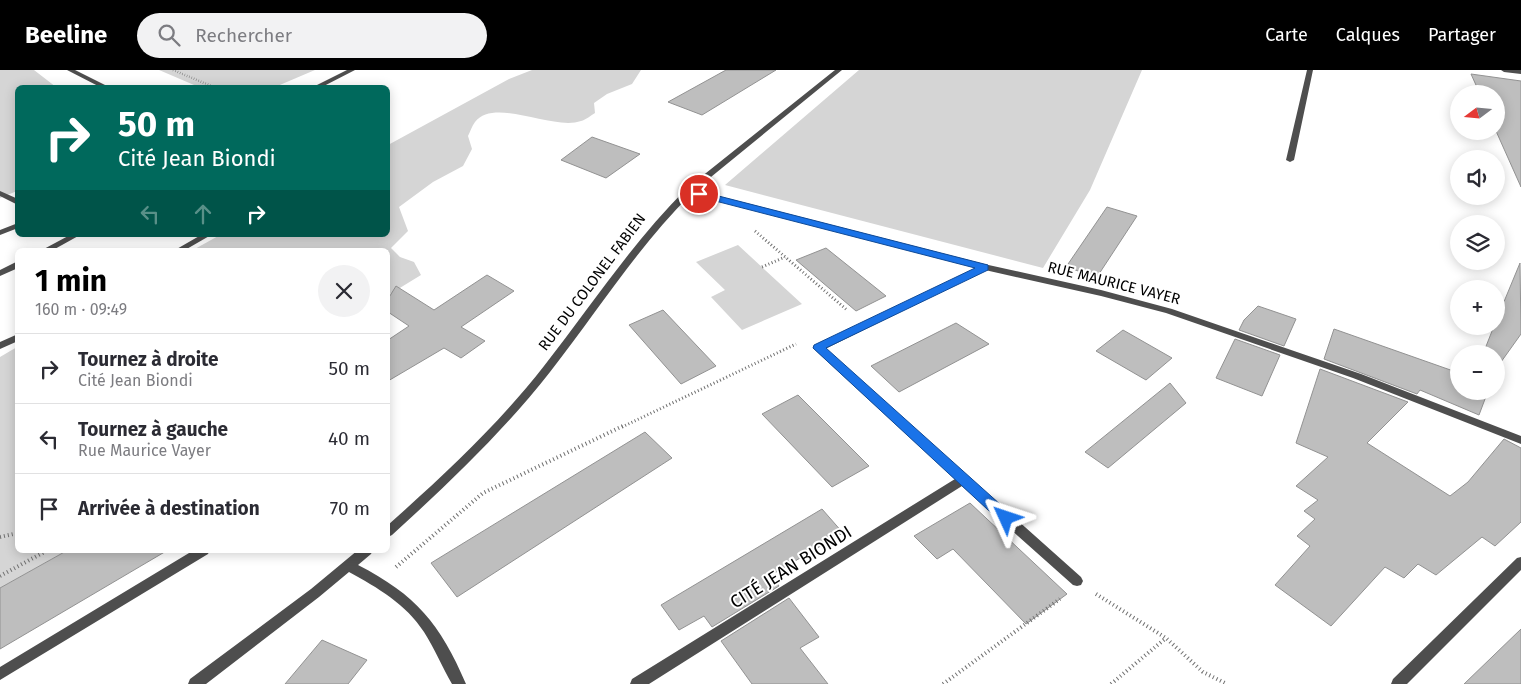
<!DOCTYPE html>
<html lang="fr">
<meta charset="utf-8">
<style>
body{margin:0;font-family:"Fira Sans",sans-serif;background:#f2f2f3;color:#2b2b33;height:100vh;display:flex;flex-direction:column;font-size:19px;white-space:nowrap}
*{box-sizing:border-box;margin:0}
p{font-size:16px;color:#7c7c81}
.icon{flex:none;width:28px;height:28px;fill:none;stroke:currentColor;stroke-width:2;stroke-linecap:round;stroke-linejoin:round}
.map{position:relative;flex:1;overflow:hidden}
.details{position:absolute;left:15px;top:178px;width:375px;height:305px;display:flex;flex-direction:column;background:#fff;border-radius:8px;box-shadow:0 2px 12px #0003}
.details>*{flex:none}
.guide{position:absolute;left:15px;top:15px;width:375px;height:152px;border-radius:8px;box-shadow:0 2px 12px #0003;background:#00695c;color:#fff;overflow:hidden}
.needle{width:32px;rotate:254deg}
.tools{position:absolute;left:1450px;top:15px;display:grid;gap:10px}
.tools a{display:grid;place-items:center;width:55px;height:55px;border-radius:50%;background:#fff;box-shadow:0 2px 12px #0003;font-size:25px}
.pin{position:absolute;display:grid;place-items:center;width:42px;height:42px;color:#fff;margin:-21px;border:2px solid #fff;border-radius:50%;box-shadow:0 1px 5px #0007}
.me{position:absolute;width:55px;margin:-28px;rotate:312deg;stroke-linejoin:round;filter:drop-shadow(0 0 4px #0008)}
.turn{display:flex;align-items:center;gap:18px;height:105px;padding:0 20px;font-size:22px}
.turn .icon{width:65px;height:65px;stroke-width:2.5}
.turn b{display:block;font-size:35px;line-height:42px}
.lanes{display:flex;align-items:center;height:48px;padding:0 20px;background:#0003;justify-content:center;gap:25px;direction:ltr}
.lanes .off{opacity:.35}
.round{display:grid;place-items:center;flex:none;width:52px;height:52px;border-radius:26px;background:#f2f2f3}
.head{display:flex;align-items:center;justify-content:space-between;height:85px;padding:0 20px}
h1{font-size:30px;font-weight:700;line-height:38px;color:#000}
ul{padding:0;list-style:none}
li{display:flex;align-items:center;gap:15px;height:70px;padding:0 20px;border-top:1px solid #e1e1e2}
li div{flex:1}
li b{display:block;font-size:19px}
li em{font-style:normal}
header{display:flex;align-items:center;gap:30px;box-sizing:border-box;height:70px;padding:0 25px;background:#000;color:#fff}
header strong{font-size:24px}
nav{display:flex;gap:28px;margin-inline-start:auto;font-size:18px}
.search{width:350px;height:45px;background:#f2f2f3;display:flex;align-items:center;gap:12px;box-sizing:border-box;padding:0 18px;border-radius:28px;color:#7c7c81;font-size:19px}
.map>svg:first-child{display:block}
.green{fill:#d5d5d5}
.building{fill:#bebebe;stroke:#929292}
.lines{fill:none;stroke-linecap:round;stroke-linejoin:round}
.path-far2{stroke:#707070;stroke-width:2.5;stroke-dasharray:0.5 2;stroke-linecap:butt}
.path-far1{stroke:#707070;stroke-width:3;stroke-dasharray:1 2.5;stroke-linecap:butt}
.path{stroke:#707070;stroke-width:4;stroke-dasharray:1 3;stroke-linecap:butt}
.service{fill:#4e4e4e;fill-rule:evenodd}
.minor{fill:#4e4e4e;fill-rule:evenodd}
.route{fill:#1a73e8;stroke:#114b97}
.labels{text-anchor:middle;stroke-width:4;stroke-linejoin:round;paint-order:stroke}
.street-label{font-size:15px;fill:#000;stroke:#fff}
.near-street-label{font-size:18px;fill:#000;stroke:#fff}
</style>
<header>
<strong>Beeline</strong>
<div class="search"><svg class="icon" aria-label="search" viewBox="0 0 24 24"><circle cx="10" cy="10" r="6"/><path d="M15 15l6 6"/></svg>Rechercher</div>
<nav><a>Carte</a><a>Calques</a><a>Partager</a></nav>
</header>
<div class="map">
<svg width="1521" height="614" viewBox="0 0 1521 614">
<rect width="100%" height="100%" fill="#fff"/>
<path class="green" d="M 0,0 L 34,0 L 56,17 L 18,18 L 17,121 L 0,128 Z
M 159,0 L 315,0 L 275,17 L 201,18 Z
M 532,0 L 641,0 L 632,14 L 607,24 L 594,33 L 595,43 C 591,45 586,50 581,51 C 553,61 495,27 475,52 C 472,56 470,62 468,66 L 472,79 L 463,96 L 433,112 L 399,137 L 408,161 L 391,178 L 400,187 L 414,192 L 421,205 L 390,224 L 388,225 L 388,180 L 193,180 L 220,165 L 388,165 L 388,75 L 509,9 Z
M 859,0 L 1142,0 L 1090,120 L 1043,198 L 725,115 Z
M 738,175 L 802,234 L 742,260 L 711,227 L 725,220 L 696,192 Z
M 17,277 L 18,480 L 68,480 L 0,518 L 0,287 Z"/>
<path class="building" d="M 726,0 L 776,0 L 702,45 L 668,32 Z
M 1471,4 L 1521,11 L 1521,117 L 1496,61 L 1496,24 L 1480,24 Z
M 592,67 L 640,84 L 606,108 L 561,90 Z
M 1107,137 L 1137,146 L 1097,207 L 1066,197 Z
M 826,178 L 886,226 L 856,241 L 796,190 Z
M 1520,193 L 1521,264 L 1496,299 L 1496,284 L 1483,284 L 1494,256 L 1496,256 L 1496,251 Z
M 487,205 L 514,221 L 461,257 L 485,271 L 461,288 L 444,278 L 388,311 L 388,270 L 409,256 L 388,242 L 388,229 L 396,216 L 434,240 Z
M 1258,236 L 1296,249 L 1284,276 L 1239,260 L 1244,250 Z
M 663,240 L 716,296 L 681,314 L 629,255 Z
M 956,253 L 989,274 L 899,322 L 871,296 Z
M 1334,259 L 1459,303 L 1459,321 L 1488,321 L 1479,345 L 1420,320 L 1417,324 L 1324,289 Z
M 1123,260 L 1172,288 L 1146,310 L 1096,281 Z
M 1235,269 L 1280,285 L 1262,326 L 1216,308 Z
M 1320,299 L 1408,332 L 1367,373 L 1450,426 L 1468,412 L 1504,369 L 1521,378 L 1521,452 L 1495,476 L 1482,467 L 1436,505 L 1418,494 L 1404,508 L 1385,497 L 1331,556 L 1275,515 L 1310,476 L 1297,466 L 1315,449 L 1304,441 L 1318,430 L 1296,416 L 1328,387 L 1296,373 Z
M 1170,313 L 1186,333 L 1108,398 L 1085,382 Z
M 798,325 L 869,396 L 832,417 L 762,344 Z
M 645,362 L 672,388 L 457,527 L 431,493 Z
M 970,433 L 1067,524 L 1026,554 L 953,479 L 937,489 L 914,466 Z
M 822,439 L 843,463 L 771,505 L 779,516 L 712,557 L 704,546 L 679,560 L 661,535 Z
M 68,480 L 168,480 L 0,579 L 0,518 Z
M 789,528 L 819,567 L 800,578 L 828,614 L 752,614 L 721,571 Z
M 1521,559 L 1521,614 L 1464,614 Z
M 322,570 L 367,590 L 348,614 L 285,614 Z"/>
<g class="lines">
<path class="path-far2" d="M 173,0 L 216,18"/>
<path class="path-far1" d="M 755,161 L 847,240
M 762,197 L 785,187
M 622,357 L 796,274"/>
<path class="path" d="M 0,467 L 18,463
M 396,497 L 483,423 L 625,355
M 0,506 L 48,480
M 1096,524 L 1166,568 L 1203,602 L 1227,614
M 943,614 L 1060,529
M 1111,614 L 1166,568"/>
<path class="service" d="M 1307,0 L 1313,0 L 1294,90 L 1290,92 L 1286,90 Z
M 0,121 L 18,129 L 18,135 L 0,126 Z
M 70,165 L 80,165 L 53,180 L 42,180 Z
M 201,165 L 211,165 L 185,180 L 175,180 Z
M 18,191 L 18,198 L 0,206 L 0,200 Z
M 18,264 L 18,271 L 0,279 L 0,272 Z
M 194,480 L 210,480 L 208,484 L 0,610 L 0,597 Z"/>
<path class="minor" d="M 67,0 L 75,0 L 111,18 L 102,18 Z
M 347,0 L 355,0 L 320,18 L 311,18 Z
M 835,0 L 842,0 L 695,120 L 984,194 L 1101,220 L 1172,239 L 1361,304 L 1521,366 L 1521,374 L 1353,308 L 1166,243 L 1101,226 L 985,200 L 825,279 L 1081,507 L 1083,511 L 1081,515 L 1077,516 L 1073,515 L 962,416 L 649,614 L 630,614 L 632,609 L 955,409 L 813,278 L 815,276 L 976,198 L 691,124 C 637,178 597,242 550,302 C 503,362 448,414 392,465 L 388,467 L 388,455 C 443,406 498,355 544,296 C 591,236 632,173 686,119 Z
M 1501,0 L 1521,0 L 1521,4 L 1504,2 Z
M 18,153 L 18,158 L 0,165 L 0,160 Z
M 358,480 L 373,480 L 371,484 L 358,495 C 416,525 440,553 466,614 L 452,614 C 442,597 435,579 424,562 C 406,534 378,518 349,502 L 319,527 L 206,614 L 188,614 L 190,609 L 311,519 Z
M 1521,487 L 1521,500 L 1407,614 L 1391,614 L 1393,609 L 1517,488 Z"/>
</g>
<path class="route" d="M 696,122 L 703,122 L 988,195 L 988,200 L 826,278 L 1011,444 L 1013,448 L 1011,452 L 1006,453 L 1001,452 L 813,278 L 814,275 L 975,198 L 696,126 Z"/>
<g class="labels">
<g class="street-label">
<text transform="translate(592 212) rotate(-53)" y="5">RUE DU COLONEL FABIEN</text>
<text transform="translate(1114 213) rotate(14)" y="5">RUE MAURICE VAYER</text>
</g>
<g class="near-street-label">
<text transform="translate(791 497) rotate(-32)" y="6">CITÉ JEAN BIONDI</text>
</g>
</g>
</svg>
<div class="tools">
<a><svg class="needle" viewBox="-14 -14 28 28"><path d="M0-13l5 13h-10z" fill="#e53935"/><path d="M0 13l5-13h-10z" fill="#7c7c81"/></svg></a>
<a><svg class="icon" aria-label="sound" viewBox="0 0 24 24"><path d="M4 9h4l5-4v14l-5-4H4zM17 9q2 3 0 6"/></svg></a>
<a><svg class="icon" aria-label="layers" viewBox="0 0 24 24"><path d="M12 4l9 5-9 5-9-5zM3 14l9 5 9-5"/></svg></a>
<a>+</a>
<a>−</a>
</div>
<div class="pin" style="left:699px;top:124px;background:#d93025"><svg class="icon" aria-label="arrive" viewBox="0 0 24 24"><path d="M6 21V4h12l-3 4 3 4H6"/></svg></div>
<svg class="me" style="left:1006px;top:448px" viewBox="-20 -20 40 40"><path d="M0-17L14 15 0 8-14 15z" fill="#1a73e8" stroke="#fff" stroke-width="4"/></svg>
<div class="guide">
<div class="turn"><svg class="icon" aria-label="right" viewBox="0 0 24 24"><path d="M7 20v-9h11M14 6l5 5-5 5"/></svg><div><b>50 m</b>Cité Jean Biondi</div></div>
<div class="lanes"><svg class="icon off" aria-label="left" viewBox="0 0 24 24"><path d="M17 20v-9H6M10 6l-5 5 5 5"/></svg><svg class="icon off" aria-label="ahead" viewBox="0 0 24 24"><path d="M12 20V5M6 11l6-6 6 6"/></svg><svg class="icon" aria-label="right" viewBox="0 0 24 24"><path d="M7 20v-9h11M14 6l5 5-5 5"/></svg></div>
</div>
<section class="details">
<div class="head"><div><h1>1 min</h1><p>160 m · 09:49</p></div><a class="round"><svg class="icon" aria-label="close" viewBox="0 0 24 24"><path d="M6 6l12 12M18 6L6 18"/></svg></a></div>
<ul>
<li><svg class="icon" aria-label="right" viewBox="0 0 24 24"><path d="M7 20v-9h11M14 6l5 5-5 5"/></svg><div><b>Tournez à droite</b><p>Cité Jean Biondi</p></div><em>50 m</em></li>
<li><svg class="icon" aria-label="left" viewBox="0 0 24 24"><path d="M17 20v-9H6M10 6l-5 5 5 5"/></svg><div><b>Tournez à gauche</b><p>Rue Maurice Vayer</p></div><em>40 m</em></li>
<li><svg class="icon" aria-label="arrive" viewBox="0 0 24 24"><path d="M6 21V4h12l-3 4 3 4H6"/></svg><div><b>Arrivée à destination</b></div><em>70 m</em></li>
</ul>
</section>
</div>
